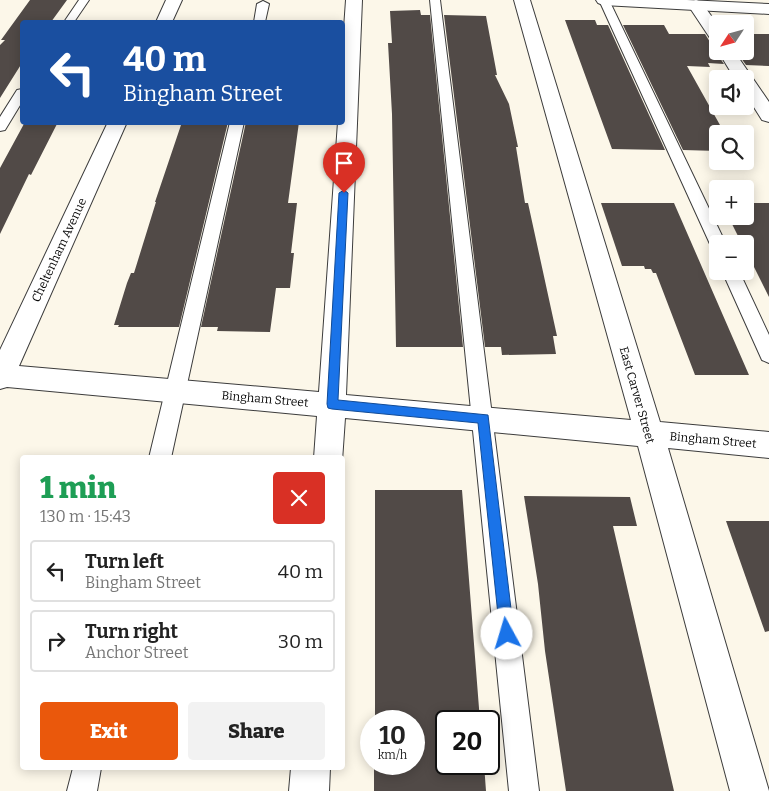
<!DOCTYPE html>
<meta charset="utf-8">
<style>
body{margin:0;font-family:Bitter,serif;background:#f2f2f2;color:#222;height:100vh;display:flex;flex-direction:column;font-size:19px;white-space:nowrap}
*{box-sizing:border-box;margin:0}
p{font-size:16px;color:#767676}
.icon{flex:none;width:28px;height:28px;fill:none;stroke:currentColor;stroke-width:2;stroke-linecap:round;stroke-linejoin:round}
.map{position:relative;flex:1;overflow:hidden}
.panel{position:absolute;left:20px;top:455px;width:325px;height:315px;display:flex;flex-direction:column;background:#fff;border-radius:5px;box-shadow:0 2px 12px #0003}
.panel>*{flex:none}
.banner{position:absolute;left:20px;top:20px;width:325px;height:105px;border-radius:5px;box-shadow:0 2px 12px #0003;background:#1a4fa0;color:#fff;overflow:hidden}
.needle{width:32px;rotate:234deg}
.controls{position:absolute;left:709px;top:15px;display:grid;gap:10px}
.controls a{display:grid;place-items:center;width:45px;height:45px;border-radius:5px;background:#fff;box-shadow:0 2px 12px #0003;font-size:25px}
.speed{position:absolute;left:360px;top:710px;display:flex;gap:10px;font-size:25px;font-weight:700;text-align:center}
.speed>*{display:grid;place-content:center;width:65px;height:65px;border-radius:50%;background:#fff;box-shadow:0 2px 12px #0003;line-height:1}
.speed small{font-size:12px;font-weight:400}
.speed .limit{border:2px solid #111;border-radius:8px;background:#fff;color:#111}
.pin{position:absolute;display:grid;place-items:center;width:42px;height:42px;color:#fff;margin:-51px -21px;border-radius:50% 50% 50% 0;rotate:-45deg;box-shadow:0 0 5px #0007}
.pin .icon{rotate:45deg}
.me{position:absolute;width:55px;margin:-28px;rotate:354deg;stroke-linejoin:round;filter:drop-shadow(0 0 4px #0008)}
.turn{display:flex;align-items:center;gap:18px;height:105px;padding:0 20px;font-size:22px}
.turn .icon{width:65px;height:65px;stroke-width:2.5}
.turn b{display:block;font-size:35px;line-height:42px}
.round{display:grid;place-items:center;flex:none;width:52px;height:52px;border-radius:5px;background:#f2f2f2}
.overview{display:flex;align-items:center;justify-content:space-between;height:85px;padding:0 20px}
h1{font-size:30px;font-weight:800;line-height:38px;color:#1e9e55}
.button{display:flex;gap:10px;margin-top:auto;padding:10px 20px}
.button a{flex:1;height:58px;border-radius:5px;background:#ea580c;color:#fff;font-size:20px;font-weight:800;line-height:58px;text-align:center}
.button a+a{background:#f2f2f2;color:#222}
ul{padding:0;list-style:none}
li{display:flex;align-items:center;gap:15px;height:62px;margin:0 10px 8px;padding:0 10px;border:2px solid #e0e0e0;border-radius:5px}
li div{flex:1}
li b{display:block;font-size:19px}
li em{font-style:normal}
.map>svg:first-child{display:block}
.building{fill:#514a47}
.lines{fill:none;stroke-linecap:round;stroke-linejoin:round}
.service-casing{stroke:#3c3c3c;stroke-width:2}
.minor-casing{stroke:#3c3c3c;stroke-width:2}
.tertiary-casing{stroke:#3c3c3c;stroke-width:2}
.service{fill:#fff;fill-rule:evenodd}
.minor{fill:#fff;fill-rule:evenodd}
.tertiary{fill:#fff;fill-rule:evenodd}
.route{fill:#1a73e8;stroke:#114b97}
.labels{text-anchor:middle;stroke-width:5;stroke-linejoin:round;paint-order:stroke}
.street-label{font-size:12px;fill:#090909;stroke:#fff}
</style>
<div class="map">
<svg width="769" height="791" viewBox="0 0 769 791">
<rect width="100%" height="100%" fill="#fcf7e9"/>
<path class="building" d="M 30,0 L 67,0 L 51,22 L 22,22 L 22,63 L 0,98 L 0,45 L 5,40 L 1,40 Z
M 420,10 L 421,15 L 430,15 L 463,347 L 396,347 L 392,114 L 388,43 L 392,43 L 390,11 Z
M 444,15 L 486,16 L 497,75 L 495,75 L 509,104 L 518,147 L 516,147 L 525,203 L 528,203 L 557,336 L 553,336 L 556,354 L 502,355 L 501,347 L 485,347 Z
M 565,20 L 595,20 L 597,25 L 608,25 L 665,150 L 612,149 Z
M 623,25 L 664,25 L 669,34 L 705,34 L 710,42 L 718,45 L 716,52 L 724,64 L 708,63 L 710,67 L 687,66 L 725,134 L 718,134 L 718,151 L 683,150 Z
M 745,34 L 769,34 L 769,66 L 746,65 L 736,51 L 745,51 Z
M 25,122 L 58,122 L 31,175 L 29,174 L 0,234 L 0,168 Z
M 182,122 L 228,122 L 179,327 L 118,327 L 119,325 L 114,325 L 127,283 L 131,273 L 134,273 L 156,202 L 155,202 Z
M 246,122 L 299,122 L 288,203 L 297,203 L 291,253 L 294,253 L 290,288 L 276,288 L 270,332 L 217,331 L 218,327 L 201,327 Z
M 601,203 L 674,203 L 749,375 L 695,375 L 656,273 L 653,273 L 651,269 L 645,269 L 644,266 L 622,266 Z
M 745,203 L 769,203 L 769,297 L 745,249 L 745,244 L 742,244 L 728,216 L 745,216 Z
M 375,490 L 462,490 L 480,721 L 446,721 L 446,764 L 484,764 L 486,791 L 374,791 L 374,764 L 414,764 L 414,721 L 375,721 Z
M 524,496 L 630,497 L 637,526 L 613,526 L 674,791 L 566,791 L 545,651 L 538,584 Z
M 726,521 L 769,521 L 769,631 L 765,632 Z"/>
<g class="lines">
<g class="service-casing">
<path id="service" d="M 79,0 L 89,0 L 74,22 L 64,22 Z
M 430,0 L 440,0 L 539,791 L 509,791 Z
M 599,0 L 609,0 L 726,244 L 718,244 L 718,250 L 712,248 L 710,244 Z
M 263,1 L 269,4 L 265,22 L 254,22 L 257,4 Z
M 22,89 L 22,102 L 5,130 L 0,131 L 0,117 L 17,90 Z
M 230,122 L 244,122 L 171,458 L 149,458 Z
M 722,271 L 739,271 L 769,335 L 769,363 L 762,360 Z
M 73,768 L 101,768 L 97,791 L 67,791 Z"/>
</g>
<g class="minor-casing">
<path id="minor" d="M 166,0 L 182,0 L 172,22 L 156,22 Z
M 346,0 L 362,0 L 346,395 L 631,420 L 514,0 L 530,0 L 660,422 L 769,432 L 769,458 L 668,448 L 769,791 L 730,791 L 638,446 L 345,418 L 342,461 L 342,458 L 314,458 L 317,416 L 7,387 L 0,389 L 0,350 L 108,122 L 127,122 L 19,366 L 319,392 L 338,122 L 342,122 L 342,57 Z
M 696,0 L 701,2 L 718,25 L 718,43 L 712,41 L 688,5 L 691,2 Z
M 718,51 L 734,51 L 769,102 L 769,122 L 762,120 L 745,93 L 745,79 L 735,79 Z
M 291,768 L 330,768 L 329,791 L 289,791 Z"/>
</g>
<g class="tertiary-casing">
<path id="tertiary" d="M 596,0 L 687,0 L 769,4 L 769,14 L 603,5 L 598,3 Z"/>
</g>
<use href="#service" class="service"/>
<use href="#minor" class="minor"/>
<use href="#tertiary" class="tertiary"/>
</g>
<path class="route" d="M 344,190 L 348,193 L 338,400 L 488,415 L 514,634 L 512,639 L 507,641 L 502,639 L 500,634 L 478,423 L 332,409 L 328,408 L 327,404 L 339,193 Z"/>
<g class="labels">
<g class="street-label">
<text transform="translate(59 250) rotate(-65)" y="4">Cheltenham Avenue</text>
<text transform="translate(637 395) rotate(74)" y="4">East Carver Street</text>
<text transform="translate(265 399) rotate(5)" y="4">Bingham Street</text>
<text transform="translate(713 440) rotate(5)" y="4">Bingham Street</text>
</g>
</g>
</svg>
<div class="controls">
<a><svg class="needle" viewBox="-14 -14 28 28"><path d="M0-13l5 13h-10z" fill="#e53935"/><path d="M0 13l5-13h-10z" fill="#767676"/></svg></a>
<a><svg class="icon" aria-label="sound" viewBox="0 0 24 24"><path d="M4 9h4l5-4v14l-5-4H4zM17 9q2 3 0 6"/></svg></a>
<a><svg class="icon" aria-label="search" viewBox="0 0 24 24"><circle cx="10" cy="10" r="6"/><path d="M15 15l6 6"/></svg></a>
<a>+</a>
<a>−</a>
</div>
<div class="speed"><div>10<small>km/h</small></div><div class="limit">20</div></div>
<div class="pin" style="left:344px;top:193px;background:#d93025"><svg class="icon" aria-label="arrive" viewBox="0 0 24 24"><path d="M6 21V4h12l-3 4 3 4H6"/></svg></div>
<svg class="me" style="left:507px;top:634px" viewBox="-20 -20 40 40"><circle r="19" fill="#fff"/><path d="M0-13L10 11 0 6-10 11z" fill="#1a73e8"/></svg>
<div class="banner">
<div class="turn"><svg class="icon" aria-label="left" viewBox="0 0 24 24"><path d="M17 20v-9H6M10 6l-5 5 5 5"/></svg><div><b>40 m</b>Bingham Street</div></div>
</div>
<section class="panel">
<div class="overview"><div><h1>1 min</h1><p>130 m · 15:43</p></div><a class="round" style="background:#d93025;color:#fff"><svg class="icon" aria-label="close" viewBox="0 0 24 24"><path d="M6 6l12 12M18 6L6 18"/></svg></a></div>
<ul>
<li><svg class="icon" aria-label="left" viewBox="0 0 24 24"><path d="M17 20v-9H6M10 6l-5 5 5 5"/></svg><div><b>Turn left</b><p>Bingham Street</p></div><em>40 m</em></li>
<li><svg class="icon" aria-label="right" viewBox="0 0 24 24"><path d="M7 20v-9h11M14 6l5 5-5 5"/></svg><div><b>Turn right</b><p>Anchor Street</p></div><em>30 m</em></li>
</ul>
<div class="button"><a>Exit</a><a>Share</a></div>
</section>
</div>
